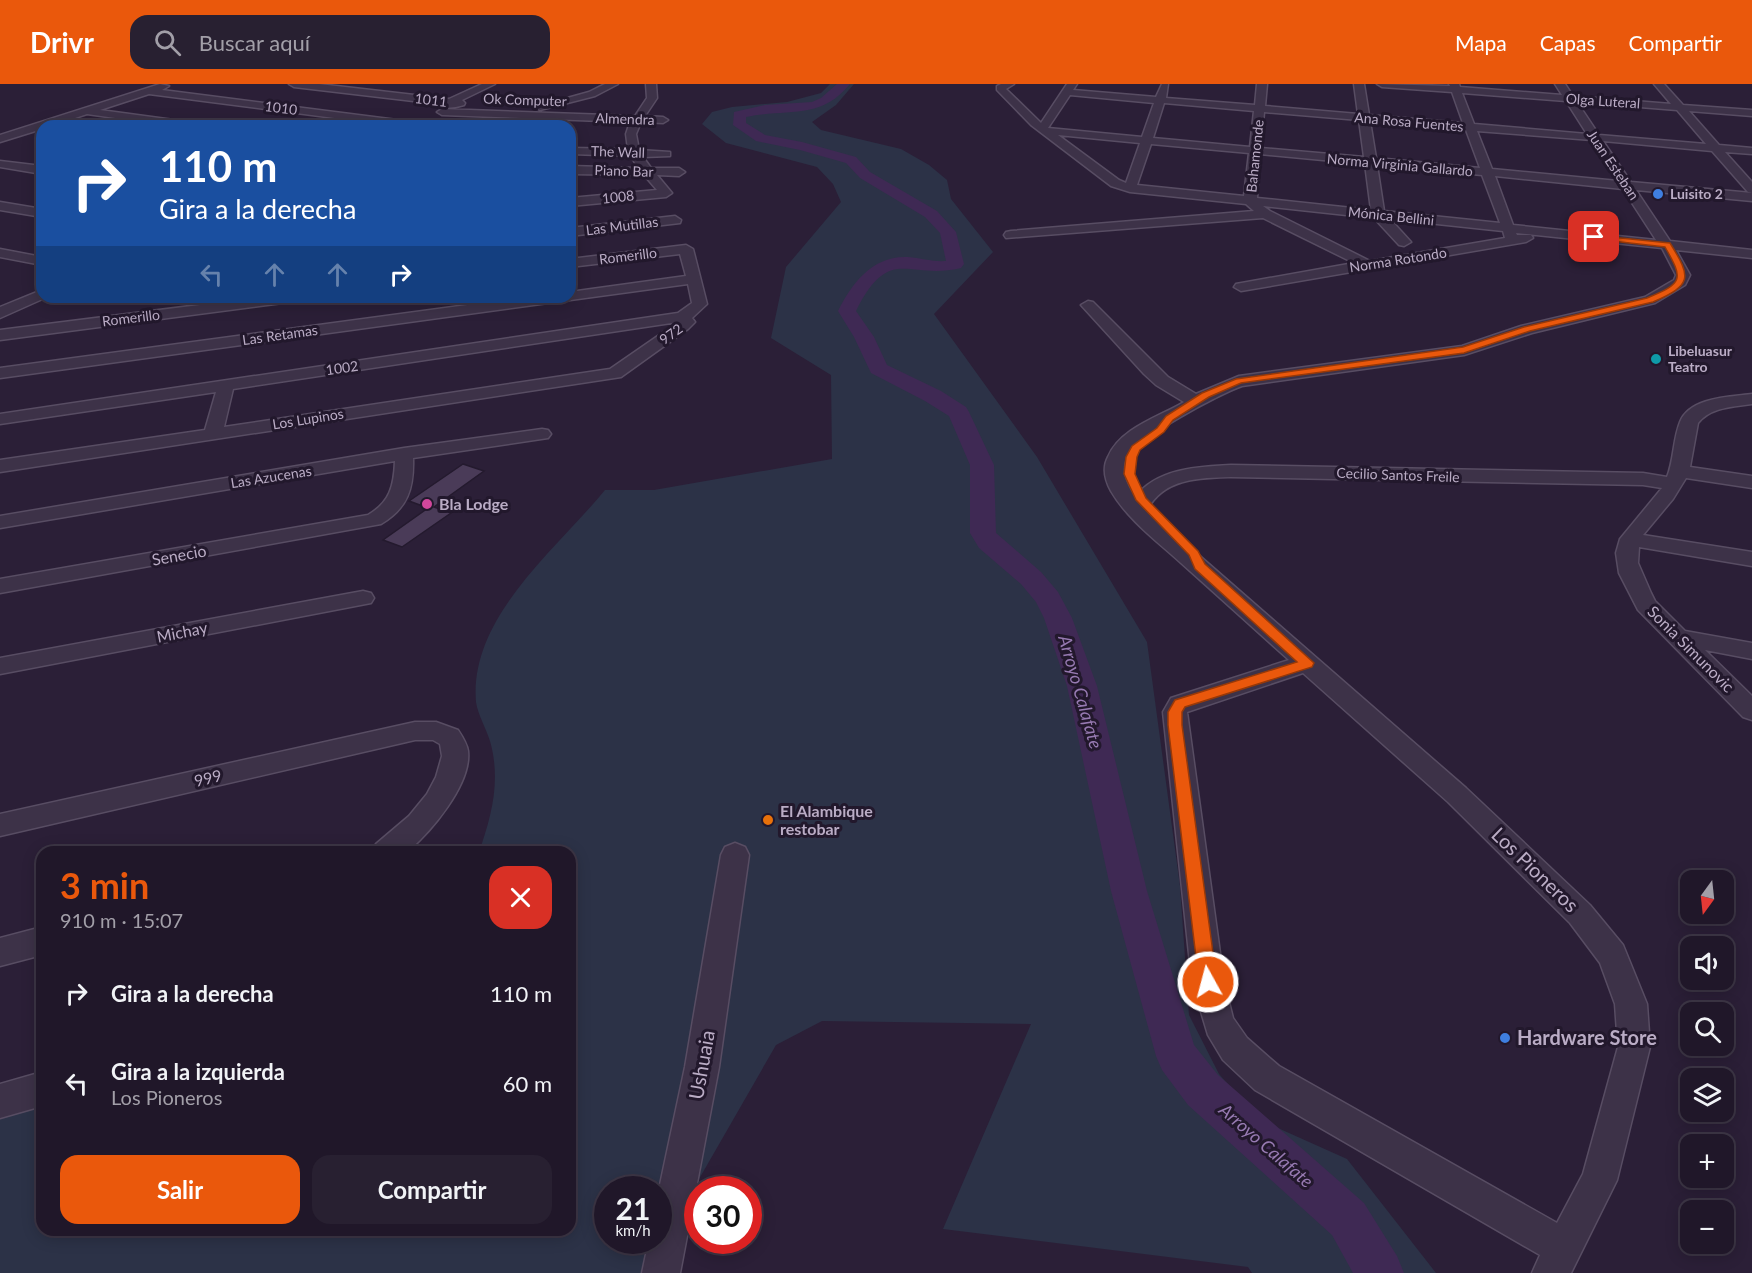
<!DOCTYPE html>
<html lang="es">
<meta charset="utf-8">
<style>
body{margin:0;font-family:Lato,sans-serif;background:#282031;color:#f1f3f6;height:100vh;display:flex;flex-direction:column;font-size:22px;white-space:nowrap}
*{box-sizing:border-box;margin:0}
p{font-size:20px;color:#a29fa8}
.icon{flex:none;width:33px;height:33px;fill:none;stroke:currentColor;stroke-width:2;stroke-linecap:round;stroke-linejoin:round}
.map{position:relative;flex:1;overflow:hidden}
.side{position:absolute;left:36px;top:762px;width:540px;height:390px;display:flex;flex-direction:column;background:#201729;border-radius:18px;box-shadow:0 3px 15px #0003,0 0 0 2px #3d3646}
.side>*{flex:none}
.hud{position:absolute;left:36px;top:36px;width:540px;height:183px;border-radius:18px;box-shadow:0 3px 15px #0003,0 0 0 2px #3d3646;background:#1a4fa0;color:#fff;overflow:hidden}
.needle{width:39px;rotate:195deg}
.buttons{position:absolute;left:1680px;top:786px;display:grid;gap:12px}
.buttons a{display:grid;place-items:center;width:54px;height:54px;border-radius:12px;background:#201729;box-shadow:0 3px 15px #0003,0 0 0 2px #3d3646;font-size:30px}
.speed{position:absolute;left:594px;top:1092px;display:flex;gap:12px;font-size:30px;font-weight:700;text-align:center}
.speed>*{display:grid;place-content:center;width:78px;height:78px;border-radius:50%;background:#201729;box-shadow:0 3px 15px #0003,0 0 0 2px #3d3646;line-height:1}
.speed small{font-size:15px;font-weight:400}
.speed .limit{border:9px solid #d22;background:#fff;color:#111}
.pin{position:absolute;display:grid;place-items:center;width:51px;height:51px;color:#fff;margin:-26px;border-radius:12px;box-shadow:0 3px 9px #0006}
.me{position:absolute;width:66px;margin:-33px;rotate:353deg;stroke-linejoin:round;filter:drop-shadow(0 0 4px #0008)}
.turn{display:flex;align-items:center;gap:21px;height:126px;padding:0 24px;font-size:27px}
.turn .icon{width:78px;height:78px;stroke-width:2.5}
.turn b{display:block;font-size:42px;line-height:51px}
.lanes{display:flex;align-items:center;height:57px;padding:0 24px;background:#0003;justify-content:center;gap:30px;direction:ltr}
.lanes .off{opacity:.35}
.round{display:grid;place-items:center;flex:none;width:63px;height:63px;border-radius:18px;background:#282031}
.overview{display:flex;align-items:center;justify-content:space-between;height:102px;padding:0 24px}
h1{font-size:36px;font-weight:700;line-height:45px;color:#ea580c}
.primary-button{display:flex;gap:12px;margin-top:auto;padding:12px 24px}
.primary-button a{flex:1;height:69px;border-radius:18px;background:#ea580c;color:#fff;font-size:24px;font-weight:700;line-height:69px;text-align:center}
.primary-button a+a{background:#282031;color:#f1f3f6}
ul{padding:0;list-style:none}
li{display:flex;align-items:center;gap:18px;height:90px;padding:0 24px}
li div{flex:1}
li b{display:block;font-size:22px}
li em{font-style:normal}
header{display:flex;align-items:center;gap:36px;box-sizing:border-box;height:84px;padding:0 30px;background:#ea580c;color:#fff}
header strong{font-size:28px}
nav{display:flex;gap:33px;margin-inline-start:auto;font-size:21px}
.search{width:420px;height:54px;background:#282031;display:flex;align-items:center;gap:15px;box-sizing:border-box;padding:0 21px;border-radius:18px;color:#a29fa8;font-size:22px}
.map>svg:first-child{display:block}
.green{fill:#2c3247;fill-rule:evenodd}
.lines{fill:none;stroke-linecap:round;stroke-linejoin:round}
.river{fill:#3f2954;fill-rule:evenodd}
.building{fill:#4a3b58;stroke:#241a2e;stroke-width:1.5}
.minor-casing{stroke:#584d63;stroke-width:3}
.minor{fill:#3d3248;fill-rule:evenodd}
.route{fill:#ea580c;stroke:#983908;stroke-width:1.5}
.shop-dot{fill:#3f7fe0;stroke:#22182c;stroke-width:2}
.culture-dot{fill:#0f9aa8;stroke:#22182c;stroke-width:2}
.hotel-dot{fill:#d1479c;stroke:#22182c;stroke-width:2}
.food-dot{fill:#e8710a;stroke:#22182c;stroke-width:2}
.labels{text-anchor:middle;stroke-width:6;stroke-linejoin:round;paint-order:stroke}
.far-street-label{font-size:14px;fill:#baacc5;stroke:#22182c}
.far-poi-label{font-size:14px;font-weight:bold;fill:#baacc5;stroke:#22182c;text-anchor:start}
.poi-label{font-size:16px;font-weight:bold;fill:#baacc5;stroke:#22182c;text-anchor:start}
.street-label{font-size:16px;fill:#baacc5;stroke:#22182c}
.water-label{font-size:18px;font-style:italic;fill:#977ab2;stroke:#22182c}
.near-street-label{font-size:20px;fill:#baacc5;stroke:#22182c}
.near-poi-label{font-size:20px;font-weight:bold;fill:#baacc5;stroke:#22182c;text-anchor:start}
</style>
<header>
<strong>Drivr</strong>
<div class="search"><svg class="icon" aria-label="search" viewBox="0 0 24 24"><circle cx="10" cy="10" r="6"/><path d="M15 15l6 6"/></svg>Buscar aquí</div>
<nav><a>Mapa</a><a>Capas</a><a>Compartir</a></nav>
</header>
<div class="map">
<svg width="1752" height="1189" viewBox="0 0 1752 1189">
<rect width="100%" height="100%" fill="#2b1f37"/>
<path class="green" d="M 830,0 L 854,0 L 836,21 L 812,38 L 821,46 L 901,65 L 929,81 L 947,96 L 951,115 L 993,168 L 934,230 L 1037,373 L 1147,558 L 1180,802 L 1189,931 L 1219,990 L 1258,1035 L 1347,1075 L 1436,1189 L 1252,1189 L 1248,1183 L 943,1145 L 1031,940 L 822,937 L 776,961 L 645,1189 L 0,1189 L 0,1035 L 42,1020 L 42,1146 L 570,1146 L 570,768 L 479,768 C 492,731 501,696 490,657 C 486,644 478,631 476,618 C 469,533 556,466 605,406 L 654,406 L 832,375 L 831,291 L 771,254 L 786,183 L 841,118 L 833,100 L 817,83 L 726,59 L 702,40 L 712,28 L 732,23 L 787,18 L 821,9 ZM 608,1106 L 658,1106 L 658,1156 L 608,1156 Z"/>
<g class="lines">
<path class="river" d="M 837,0 L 850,0 C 820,37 787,24 746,33 L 746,39 L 765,51 L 802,58 L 856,73 L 870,88 L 937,127 L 956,148 L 964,180 L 961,184 C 908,197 890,159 856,227 L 874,253 L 887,281 L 941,307 L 966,323 L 969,328 L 994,381 L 996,449 L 1041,488 L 1058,508 L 1072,534 L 1097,602 L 1147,807 L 1194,961 L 1218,991 L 1364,1119 L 1397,1172 L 1404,1189 L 1353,1189 L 1332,1151 L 1188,1021 L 1162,986 L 1156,972 L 1111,807 L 1067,602 L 1044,534 L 1036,518 L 1021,500 L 979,464 L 970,449 L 970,381 L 949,332 L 925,317 L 871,289 L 854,253 L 838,227 C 852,199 873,171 908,173 C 921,174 933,178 946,177 L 940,149 L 925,133 L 860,94 L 846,79 L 800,66 L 756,57 L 733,41 L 734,28 L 765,21 L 812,18 L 821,14 Z"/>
</g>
<path class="building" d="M 463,380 L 484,387 L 434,423 L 451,429 L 402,463 L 383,456 L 428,424 L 409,417 Z"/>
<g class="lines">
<g class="minor-casing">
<path id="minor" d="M 160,0 L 169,2 L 162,6 L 413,38 L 418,41 L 396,42 L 149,10 L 100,26 L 196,39 L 201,42 L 172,42 L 87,30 L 51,42 L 42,42 L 42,45 L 0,58 L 0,51 Z
M 289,0 L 319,0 L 449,15 L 482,0 L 495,0 L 462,16 L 465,19 L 464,21 C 458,23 445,25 439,23 L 439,20 L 294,3 Z
M 605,0 L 618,0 L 595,12 L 540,26 L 535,23 L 589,8 Z
M 646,0 L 656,0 L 657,14 L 645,32 L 663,33 L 668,36 L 663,39 L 641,38 L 636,50 L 639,66 L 670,68 L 670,72 L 643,73 L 651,84 L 679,84 L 685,88 L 679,92 L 657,91 L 672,109 L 666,113 L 570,122 L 570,114 L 657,106 L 644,91 L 570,90 L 570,82 L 638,84 L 631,72 L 570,70 L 570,64 L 628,65 L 626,50 L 630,38 L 442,31 L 437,28 L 442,25 L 635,32 L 647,14 Z
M 1001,0 L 1014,0 L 1006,5 L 1041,39 L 1067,0 L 1077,0 L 1073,6 L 1156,13 L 1162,0 L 1168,0 L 1166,14 L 1255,21 L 1257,0 L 1267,0 L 1265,22 L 1358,30 L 1354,0 L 1364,0 L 1369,31 L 1463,39 L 1452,8 L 1382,3 L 1377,0 L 1450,2 L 1449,0 L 1459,0 L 1460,3 L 1562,11 L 1555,0 L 1565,0 L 1573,12 L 1671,20 L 1654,0 L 1664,0 L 1683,21 L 1752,26 L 1752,32 L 1689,27 L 1719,61 L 1752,64 L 1752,70 L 1725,68 L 1752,98 L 1752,109 L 1748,108 L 1712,67 L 1603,57 L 1631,98 L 1752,109 L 1752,117 L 1636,106 L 1670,157 L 1752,166 L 1752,174 L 1676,166 L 1690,191 L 1685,201 L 1655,219 L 1532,249 L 1464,271 L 1242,302 C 1221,309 1133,356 1126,374 C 1120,388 1127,401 1135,413 C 1158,384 1197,383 1231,381 L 1643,389 L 1667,393 C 1674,376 1673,355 1680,338 C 1690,313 1730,313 1752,310 L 1752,320 C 1733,323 1711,323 1698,339 L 1690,383 L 1752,392 L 1752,404 L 1686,394 L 1673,415 L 1643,451 L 1752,468 L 1752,482 L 1639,463 L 1638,479 L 1651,509 L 1655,517 L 1685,547 L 1752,559 L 1752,575 L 1705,566 L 1752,612 L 1752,636 L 1743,633 L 1638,526 L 1619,489 L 1616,469 L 1620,455 L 1662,404 L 1643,401 L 1231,393 C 1199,394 1164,394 1147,426 L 1466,704 L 1590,821 L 1623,861 L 1647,920 L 1650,963 L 1617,1096 L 1571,1189 L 1532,1189 L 1540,1171 L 1255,1006 L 1223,976 L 1208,951 L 1192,898 L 1163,628 L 1171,614 L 1289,576 C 1253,544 1217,511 1181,479 C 1157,457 1128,436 1111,407 C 1105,396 1102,384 1108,373 C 1120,344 1159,333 1184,318 L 1156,301 L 1144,290 L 1081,221 L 1088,217 L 1093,218 L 1168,293 L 1196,310 L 1239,292 L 1462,262 L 1521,242 L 1645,213 L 1674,196 L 1676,191 L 1662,164 L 1516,149 L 1517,151 L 1531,151 L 1533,154 L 1526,158 L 1241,207 L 1234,203 L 1236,200 L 1354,179 L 1263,134 L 1006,154 L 1004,151 L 1006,148 L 1011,147 L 1254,127 L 1246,120 L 1130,108 L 1111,102 L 1031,41 L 997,6 L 997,2 ZM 1462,9 L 1566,17 L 1587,50 L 1474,40 ZM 1070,11 L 1154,19 L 1142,53 L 1048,44 ZM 1577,18 L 1677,26 L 1706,60 L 1599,51 ZM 1164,19 L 1254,27 L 1250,63 L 1153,54 ZM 1264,28 L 1359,36 L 1364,73 L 1261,64 ZM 1370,37 L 1466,46 L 1480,84 L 1376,74 ZM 1477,47 L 1592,56 L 1618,97 L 1492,85 ZM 1058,51 L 1140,59 L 1126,99 L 1119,96 ZM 1151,60 L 1249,69 L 1244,112 L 1137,101 ZM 1260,70 L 1365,80 L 1371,126 L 1257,114 ZM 1377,81 L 1482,91 L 1500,139 L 1384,127 ZM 1495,92 L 1623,105 L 1656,156 L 1513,141 ZM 1263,122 L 1374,134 L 1399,161 L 1404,162 L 1411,158 L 1390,135 L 1503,147 L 1505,154 L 1370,177 L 1270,127 ZM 1303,589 L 1448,718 L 1570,839 L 1600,879 L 1615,920 L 1618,963 L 1583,1090 L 1557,1139 L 1279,982 L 1247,954 L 1233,934 L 1224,898 L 1187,628 Z
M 0,77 L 42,82 L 42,90 L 0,83 Z
M 0,118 L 42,125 L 42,133 L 0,126 Z
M 675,132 L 681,136 L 680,139 L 570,152 L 570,144 Z
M 686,161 L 693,165 L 707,220 L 692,234 L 695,238 L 688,245 L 621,293 L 0,388 L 0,376 L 205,346 L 216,308 L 0,340 L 0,330 L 678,229 L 692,219 L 688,200 L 0,294 L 0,284 L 527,213 L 570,213 L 570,208 L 686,192 L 680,170 L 570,183 L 570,175 ZM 678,238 L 610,285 L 224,343 L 233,305 Z
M 0,165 L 42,173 L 42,181 L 0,173 Z
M 42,206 L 42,213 L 47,213 L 0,234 L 0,223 Z
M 263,213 L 305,213 L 298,217 L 0,256 L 0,246 Z
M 542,345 L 548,346 L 551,350 L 548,354 L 413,374 C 414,404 408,424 381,440 L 0,509 L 0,495 L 368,431 C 390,418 394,402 395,377 L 0,444 L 0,432 L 404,364 Z
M 363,507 L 371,509 L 374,514 L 371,519 L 0,590 L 0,574 Z
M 415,638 L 436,638 L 458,646 C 462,652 467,660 468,667 C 472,700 430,749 407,768 L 372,768 L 376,760 L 409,732 L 427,710 L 436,693 L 442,672 L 440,660 L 433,656 L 415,656 L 0,752 L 0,730 Z
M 735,759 L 745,763 L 749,771 L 719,983 L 680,1189 L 642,1189 L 649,1156 L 658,1156 L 658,1110 L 685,983 L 721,771 L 725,763 Z
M 42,843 L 42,871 L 0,882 L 0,854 Z
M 42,988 L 42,1022 L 0,1034 L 0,1000 Z"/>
</g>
<use href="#minor" class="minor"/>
</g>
<path class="route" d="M 1591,151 L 1670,159 C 1692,194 1692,201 1653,218 L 1530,247 L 1464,269 L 1241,299 L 1209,313 L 1173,336 L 1164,348 L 1140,366 L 1137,373 L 1135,390 L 1146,414 L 1198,467 L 1205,480 L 1314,579 L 1312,583 L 1185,623 L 1182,628 L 1182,641 L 1217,898 L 1214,904 L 1208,906 L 1201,904 L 1199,898 L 1168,641 L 1168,628 L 1175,616 L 1297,578 L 1195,485 L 1189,471 L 1136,416 L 1124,390 L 1126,373 L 1132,362 L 1157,344 L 1166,332 L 1202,309 L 1236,295 L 1463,263 L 1524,243 L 1647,214 C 1683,199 1684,196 1665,163 L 1594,155 L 1591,155 Z"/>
<g class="shop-dot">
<circle cx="1658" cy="110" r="6"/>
<circle cx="1505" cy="954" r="6"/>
</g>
<circle class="culture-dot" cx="1656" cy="275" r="6"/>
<circle class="hotel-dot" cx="427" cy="420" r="6"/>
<circle class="food-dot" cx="768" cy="736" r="6"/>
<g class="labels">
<g class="far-street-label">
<text transform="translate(431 16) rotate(7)" y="5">1011</text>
<text transform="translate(525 16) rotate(2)" y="5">Ok Computer</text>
<text transform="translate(1603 17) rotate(4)" y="5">Olga Luteral</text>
<text transform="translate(281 24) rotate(7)" y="5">1010</text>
<text transform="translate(625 35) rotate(2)" y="5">Almendra</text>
<text transform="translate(1409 38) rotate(5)" y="5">Ana Rosa Fuentes</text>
<text transform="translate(618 68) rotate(2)" y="5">The Wall</text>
<text transform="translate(1255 72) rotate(-84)" y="5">Bahamonde</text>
<text transform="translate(1400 81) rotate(5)" y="5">Norma Virginia Gallardo</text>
<text transform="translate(1613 81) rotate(56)" y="5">Juan Esteban</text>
<text transform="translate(624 87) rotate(2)" y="5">Piano Bar</text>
<text transform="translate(618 113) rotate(-6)" y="5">1008</text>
<text transform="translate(1391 132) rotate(6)" y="5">Mónica Bellini</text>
<text transform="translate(622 142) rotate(-7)" y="5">Las Mutillas</text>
<text transform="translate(628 172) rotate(-7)" y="5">Romerillo</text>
<text transform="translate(1398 176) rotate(-9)" y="5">Norma Rotondo</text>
<text transform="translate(131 234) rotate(-7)" y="5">Romerillo</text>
<text transform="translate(671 250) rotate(-36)" y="5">972</text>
<text transform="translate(280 251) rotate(-8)" y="5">Las Retamas</text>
<text transform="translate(342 284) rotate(-8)" y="5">1002</text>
<text transform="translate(308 335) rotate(-9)" y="5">Los Lupinos</text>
<text transform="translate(1398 391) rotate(2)" y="5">Cecilio Santos Freile</text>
<text transform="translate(271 393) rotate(-9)" y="5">Las Azucenas</text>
</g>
<g class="far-poi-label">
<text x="1670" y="115">Luisito 2</text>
<text x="1668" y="272">Libeluasur<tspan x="1668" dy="16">Teatro</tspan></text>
</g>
<g class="poi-label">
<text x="439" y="426">Bla Lodge</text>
<text x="780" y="733">El Alambique<tspan x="780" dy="18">restobar</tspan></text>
</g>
<g class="street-label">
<text transform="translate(179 471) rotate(-10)" y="6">Senecio</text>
<text transform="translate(182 548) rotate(-11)" y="6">Michay</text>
<text transform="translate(1691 565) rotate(45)" y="6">Sonia Simunovic</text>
<text transform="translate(208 694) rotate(-13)" y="6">999</text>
</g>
<g class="water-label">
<text transform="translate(1080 608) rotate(74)" y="6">Arroyo Calafate</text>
<text transform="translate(1266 1062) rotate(41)" y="6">Arroyo Calafate</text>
</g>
<g class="near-street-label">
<text transform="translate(1535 786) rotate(44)" y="7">Los Pioneros</text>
<text transform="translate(702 981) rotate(-80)" y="7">Ushuaia</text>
</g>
<g class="near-poi-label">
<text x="1517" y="961">Hardware Store</text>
</g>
</g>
</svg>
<div class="buttons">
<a><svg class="needle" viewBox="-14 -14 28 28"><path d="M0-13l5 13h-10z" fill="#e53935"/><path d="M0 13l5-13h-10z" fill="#a29fa8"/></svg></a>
<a><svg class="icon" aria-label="sound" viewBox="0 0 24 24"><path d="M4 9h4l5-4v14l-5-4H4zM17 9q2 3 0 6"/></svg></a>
<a><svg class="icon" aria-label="search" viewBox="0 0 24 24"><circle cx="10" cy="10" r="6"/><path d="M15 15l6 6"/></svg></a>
<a><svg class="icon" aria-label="layers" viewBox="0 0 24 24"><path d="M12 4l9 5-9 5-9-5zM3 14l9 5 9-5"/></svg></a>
<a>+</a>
<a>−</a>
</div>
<div class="speed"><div>21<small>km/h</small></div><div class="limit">30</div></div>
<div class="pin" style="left:1594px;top:153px;background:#d93025"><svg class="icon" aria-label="arrive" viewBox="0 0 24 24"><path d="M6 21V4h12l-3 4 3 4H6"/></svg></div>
<svg class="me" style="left:1208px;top:898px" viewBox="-20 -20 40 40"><circle r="17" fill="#ea580c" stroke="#fff" stroke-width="3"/><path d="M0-11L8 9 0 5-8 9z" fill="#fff"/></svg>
<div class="hud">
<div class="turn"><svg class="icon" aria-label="right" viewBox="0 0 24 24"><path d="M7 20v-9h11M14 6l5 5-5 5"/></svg><div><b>110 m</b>Gira a la derecha</div></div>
<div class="lanes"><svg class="icon off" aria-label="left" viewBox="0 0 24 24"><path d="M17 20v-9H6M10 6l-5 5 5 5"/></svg><svg class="icon off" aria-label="ahead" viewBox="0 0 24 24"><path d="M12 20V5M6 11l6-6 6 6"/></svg><svg class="icon off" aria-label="ahead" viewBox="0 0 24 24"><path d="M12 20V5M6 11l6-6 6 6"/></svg><svg class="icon" aria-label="right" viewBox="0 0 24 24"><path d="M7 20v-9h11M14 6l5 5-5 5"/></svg></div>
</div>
<section class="side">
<div class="overview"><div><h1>3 min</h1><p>910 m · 15:07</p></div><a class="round" style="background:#d93025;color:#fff"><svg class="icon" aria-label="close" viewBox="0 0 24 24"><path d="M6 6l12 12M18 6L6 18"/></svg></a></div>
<ul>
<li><svg class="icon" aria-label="right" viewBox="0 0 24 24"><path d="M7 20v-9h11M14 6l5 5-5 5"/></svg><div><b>Gira a la derecha</b></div><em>110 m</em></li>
<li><svg class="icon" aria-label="left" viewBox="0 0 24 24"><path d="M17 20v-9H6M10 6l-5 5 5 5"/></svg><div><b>Gira a la izquierda</b><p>Los Pioneros</p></div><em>60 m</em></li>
</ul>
<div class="primary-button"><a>Salir</a><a>Compartir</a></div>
</section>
</div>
